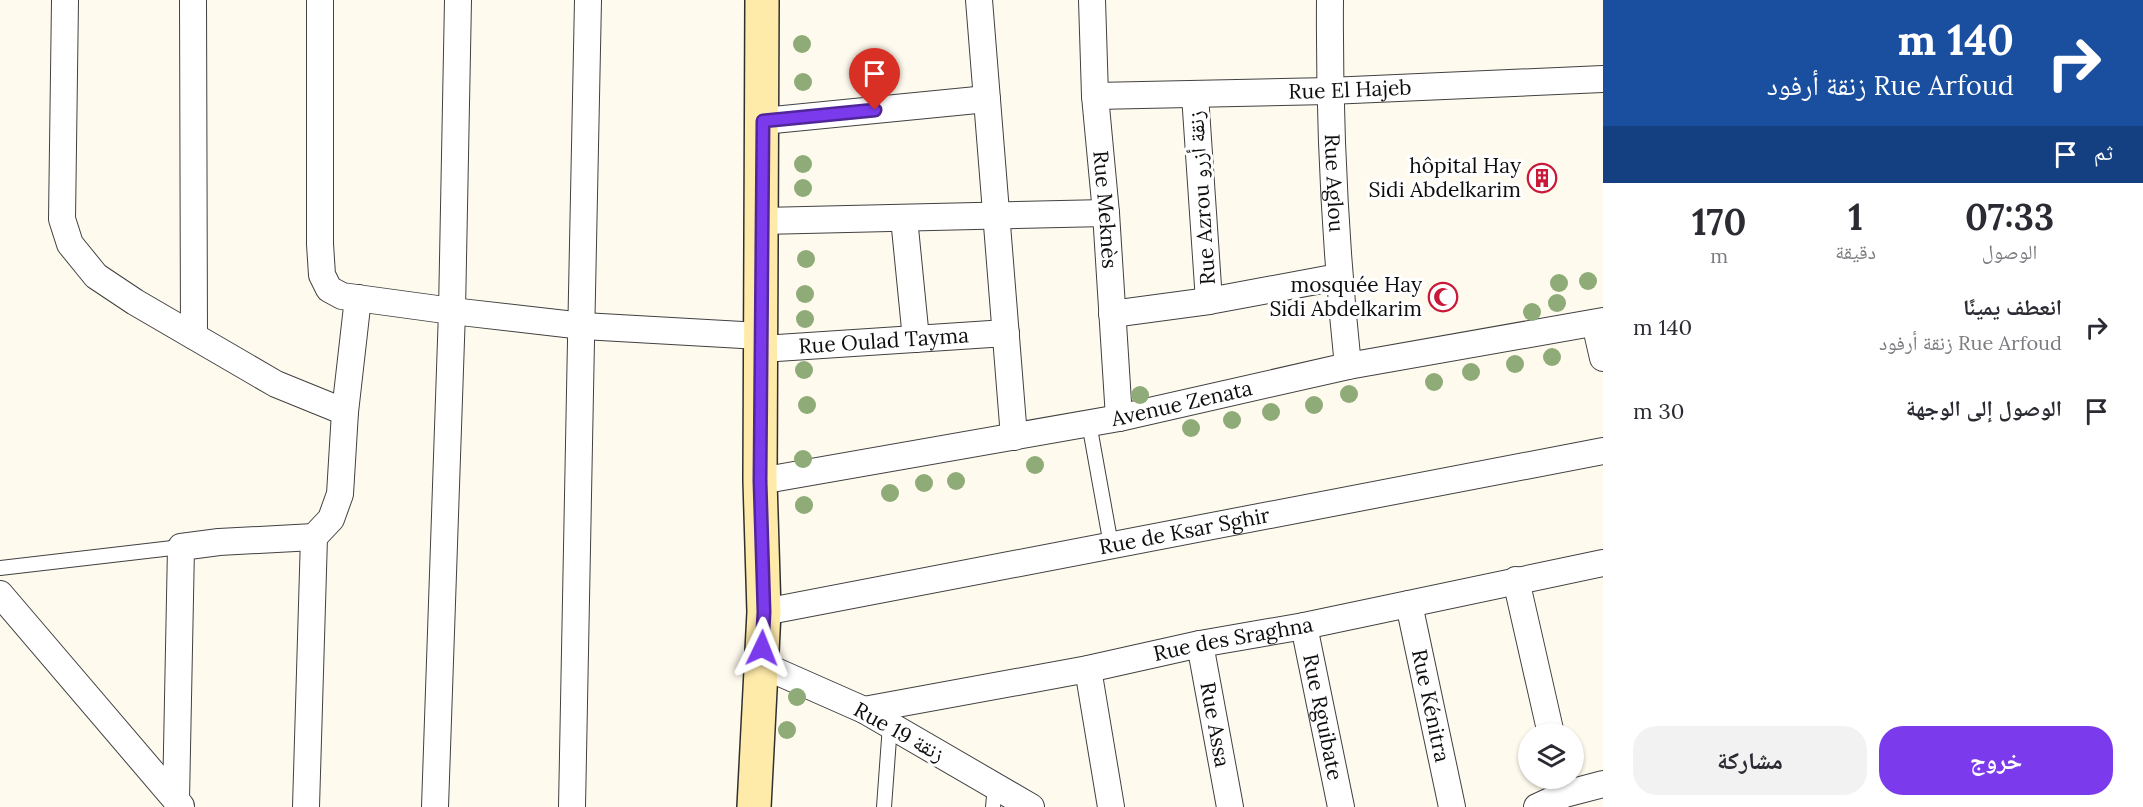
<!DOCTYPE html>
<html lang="ar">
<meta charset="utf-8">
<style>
body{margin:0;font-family:Lora,"Noto Naskh Arabic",serif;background:#f2f2f3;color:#2b2b33;direction:rtl;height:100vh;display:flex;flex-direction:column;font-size:22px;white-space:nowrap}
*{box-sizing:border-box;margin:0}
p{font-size:20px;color:#7c7c81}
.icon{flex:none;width:33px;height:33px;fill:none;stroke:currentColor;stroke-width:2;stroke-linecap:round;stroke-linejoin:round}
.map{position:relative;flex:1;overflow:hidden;direction:ltr}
.details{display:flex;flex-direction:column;background:#fff;width:540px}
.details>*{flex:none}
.hud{background:#1a4fa0;color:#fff;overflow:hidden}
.fabs{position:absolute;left:1518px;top:723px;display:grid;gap:12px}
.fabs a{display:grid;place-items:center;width:66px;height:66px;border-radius:50%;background:#fff;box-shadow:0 2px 4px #0004;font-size:30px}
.pin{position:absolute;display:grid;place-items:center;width:51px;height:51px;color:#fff;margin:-62px -26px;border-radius:50% 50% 50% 0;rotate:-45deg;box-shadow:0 0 6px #0007}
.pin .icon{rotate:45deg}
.me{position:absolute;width:66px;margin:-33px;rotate:2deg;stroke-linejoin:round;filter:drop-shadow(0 0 4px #0008)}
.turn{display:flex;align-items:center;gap:21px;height:126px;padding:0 30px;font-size:27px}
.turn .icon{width:78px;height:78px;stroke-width:2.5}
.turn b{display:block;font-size:42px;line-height:51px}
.then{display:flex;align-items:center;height:57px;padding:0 30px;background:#0003;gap:12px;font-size:22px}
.eta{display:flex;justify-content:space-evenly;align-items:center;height:102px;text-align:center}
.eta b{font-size:36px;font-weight:800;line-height:42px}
.primary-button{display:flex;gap:12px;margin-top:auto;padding:12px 30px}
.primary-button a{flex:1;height:69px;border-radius:24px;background:#7c3aed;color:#fff;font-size:24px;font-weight:800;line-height:69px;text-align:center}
.primary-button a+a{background:#f2f2f3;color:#2b2b33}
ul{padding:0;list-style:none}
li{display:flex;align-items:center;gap:18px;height:84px;padding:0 30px}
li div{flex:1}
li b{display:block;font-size:22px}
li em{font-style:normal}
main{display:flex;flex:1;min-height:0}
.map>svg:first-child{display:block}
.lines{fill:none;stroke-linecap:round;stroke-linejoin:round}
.lane-casing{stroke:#414141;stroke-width:16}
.street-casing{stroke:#414141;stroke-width:28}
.secondary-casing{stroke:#303030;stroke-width:36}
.lane{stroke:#fff;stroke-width:14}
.street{stroke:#fff;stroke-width:26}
.secondary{stroke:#ffeba9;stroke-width:33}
.tree{fill:#8fab78}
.route-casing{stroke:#51269a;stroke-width:15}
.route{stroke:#7c3aed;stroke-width:10}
.labels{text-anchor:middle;stroke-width:6;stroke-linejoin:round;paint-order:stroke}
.street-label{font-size:21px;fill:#0e0e0e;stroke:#fff}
.poi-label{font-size:21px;fill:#0e0e0e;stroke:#fff;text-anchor:end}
</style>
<main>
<section class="details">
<div class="hud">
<div class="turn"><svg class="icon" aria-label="right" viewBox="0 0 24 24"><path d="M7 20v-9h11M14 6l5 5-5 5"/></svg><div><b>140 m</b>Rue Arfoud زنقة أرفود</div></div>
<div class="then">ثم<svg class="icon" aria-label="arrive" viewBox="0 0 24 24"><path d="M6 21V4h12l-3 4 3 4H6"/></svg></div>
</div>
<div class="eta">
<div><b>07:33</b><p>الوصول</p></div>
<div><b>1</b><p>دقيقة</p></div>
<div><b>170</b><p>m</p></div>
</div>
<ul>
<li><svg class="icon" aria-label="right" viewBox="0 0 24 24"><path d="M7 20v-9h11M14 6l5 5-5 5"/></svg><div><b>انعطف يمينًا</b><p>Rue Arfoud زنقة أرفود</p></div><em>140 m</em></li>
<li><svg class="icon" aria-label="arrive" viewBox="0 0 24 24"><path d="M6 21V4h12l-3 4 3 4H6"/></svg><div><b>الوصول إلى الوجهة</b></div><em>30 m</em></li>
</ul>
<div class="primary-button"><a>خروج</a><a>مشاركة</a></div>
</section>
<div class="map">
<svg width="1603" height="807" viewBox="0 0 1603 807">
<rect width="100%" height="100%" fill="#fffaee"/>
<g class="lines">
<g class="lane-casing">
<path id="lane" d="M 1089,423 L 1111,545
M 0,568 L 181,547
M 884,807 L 890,725
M 993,807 L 995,786"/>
</g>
<g class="street-casing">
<g id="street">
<path d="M 65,0 L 62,219 L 70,244 L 96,276 L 135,302 L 276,384 L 345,412"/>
<path d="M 193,0 L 194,336"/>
<path d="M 320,0 L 320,244 L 322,275 L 329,289 L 342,296 L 452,311 L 583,326 L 760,336"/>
<path d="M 979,0 L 1014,437"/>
<path id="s1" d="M 1092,0 L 1095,96 L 1106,213 L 1119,418"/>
<path id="s2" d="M 1330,0 C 1329,123 1335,244 1348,366"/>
<path d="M 1195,95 L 1209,301"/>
<path id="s3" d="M 1095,96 L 1329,91 L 1603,79"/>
<path d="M 763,121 L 987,99"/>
<path d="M 904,218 L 916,339"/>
<path d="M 762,221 L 1106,213"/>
<path d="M 1112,314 L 1209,301 L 1338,277"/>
<path d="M 1595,323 L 1603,358"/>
<path id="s4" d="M 761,349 L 1006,333"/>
<path id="s5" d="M 760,481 L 1119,418 L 1348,366 L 1603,321"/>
<path d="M 1516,580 L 1551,734"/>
<path d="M 0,594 L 181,806"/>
<path id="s6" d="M 1409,604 L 1452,807"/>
<path id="s7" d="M 764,612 L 1603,451"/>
<path id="s8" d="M 1304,626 L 1341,807"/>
<path id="s9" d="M 1200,644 L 1230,807"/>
<path d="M 762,665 L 864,710 L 1031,807"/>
<path d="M 1088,669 L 1111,807"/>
<path id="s10" d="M 864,710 L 1088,669 L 1200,644 L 1304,626 L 1603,563"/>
<path d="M 176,800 L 181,547 L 219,542 L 314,537"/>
<path d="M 306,807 L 314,537 L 331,519 L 340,494 L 345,412 L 358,298"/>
<path d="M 435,807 L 452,311 L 458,0"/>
<path d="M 572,807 C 575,538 584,269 588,0"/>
<path d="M 1537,807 L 1565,794 L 1603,784"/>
</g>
</g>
<g class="secondary-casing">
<path id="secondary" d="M 754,807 L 764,612 L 760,481 L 762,0"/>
</g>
<use href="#lane" class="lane"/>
<use href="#street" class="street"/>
<use href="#secondary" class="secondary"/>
</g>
<g class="tree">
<circle cx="802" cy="44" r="9"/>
<circle cx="803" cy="82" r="9"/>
<circle cx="803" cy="164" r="9"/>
<circle cx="803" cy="188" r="9"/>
<circle cx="806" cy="259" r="9"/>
<circle cx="1588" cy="281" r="9"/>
<circle cx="1559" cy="283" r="9"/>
<circle cx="805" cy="294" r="9"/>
<circle cx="1557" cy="303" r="9"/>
<circle cx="1532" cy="312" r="9"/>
<circle cx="805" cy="319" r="9"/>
<circle cx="1552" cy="357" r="9"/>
<circle cx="1515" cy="364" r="9"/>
<circle cx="804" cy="370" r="9"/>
<circle cx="1471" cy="372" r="9"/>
<circle cx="1434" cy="382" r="9"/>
<circle cx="1349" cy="394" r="9"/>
<circle cx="1140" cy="395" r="9"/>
<circle cx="807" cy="405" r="9"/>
<circle cx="1314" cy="405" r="9"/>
<circle cx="1271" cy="412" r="9"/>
<circle cx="1232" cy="420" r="9"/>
<circle cx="1191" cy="428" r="9"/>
<circle cx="803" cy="459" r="9"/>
<circle cx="1035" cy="465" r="9"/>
<circle cx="956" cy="481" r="9"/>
<circle cx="924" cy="483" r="9"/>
<circle cx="890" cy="493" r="9"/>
<circle cx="804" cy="505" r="9"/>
<circle cx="797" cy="697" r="9"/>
<circle cx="787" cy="730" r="9"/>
</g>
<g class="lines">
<g class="route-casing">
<path id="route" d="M 762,648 L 764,612 L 760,481 L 763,121 L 875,110"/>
</g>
<use href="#route" class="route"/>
</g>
<defs>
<g id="building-ring" transform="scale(1.5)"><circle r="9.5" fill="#fff" stroke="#ca1938" stroke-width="1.5"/><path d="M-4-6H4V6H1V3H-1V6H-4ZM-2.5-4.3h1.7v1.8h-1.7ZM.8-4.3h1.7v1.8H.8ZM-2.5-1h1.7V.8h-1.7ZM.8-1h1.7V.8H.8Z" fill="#ca1938"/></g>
<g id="mosque-ring" transform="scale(1.5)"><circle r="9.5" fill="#fff" stroke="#ca1938" stroke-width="1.5"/><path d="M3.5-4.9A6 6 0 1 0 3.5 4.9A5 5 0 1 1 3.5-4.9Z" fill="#ca1938"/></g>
</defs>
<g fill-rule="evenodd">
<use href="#building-ring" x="1542" y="178"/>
<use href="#mosque-ring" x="1443" y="297"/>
</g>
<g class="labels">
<g class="street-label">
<text dy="7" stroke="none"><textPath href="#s3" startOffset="255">Rue El Hajeb</textPath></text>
<text dy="7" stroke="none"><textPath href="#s2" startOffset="183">Rue Aglou</textPath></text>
<text transform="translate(1202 198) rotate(-94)" y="7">Rue Azrou زنقة أزرو</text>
<text dy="7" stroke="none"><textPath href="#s1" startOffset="210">Rue Meknès</textPath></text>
<text dy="7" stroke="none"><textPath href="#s4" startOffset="123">Rue Oulad Tayma</textPath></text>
<text dy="7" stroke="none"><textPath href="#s5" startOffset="429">Avenue Zenata</textPath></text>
<text dy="7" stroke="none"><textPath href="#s7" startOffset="428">Rue de Ksar Sghir</textPath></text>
<text dy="7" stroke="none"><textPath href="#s10" startOffset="376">Rue des Sraghna</textPath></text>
<text dy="7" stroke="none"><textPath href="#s6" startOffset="104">Rue Kénitra</textPath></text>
<text dy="7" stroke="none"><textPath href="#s8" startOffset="93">Rue Rguibate</textPath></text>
<text dy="7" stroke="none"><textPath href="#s9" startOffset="82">Rue Assa</textPath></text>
<text transform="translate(899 732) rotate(29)" y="7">Rue 19 زنقة</text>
</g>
<g class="poi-label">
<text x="1521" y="173">hôpital Hay<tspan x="1521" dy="24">Sidi Abdelkarim</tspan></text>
<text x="1422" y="292">mosquée Hay<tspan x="1422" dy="24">Sidi Abdelkarim</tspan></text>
</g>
</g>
</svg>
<div class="fabs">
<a><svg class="icon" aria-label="layers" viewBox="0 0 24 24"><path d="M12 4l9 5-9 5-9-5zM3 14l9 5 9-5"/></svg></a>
</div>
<div class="pin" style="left:875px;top:110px;background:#d93025"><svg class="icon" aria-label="arrive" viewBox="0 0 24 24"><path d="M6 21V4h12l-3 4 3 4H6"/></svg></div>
<svg class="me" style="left:762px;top:648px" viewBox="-20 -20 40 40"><path d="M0-17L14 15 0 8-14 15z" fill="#7c3aed" stroke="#fff" stroke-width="4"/></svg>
</div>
</main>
